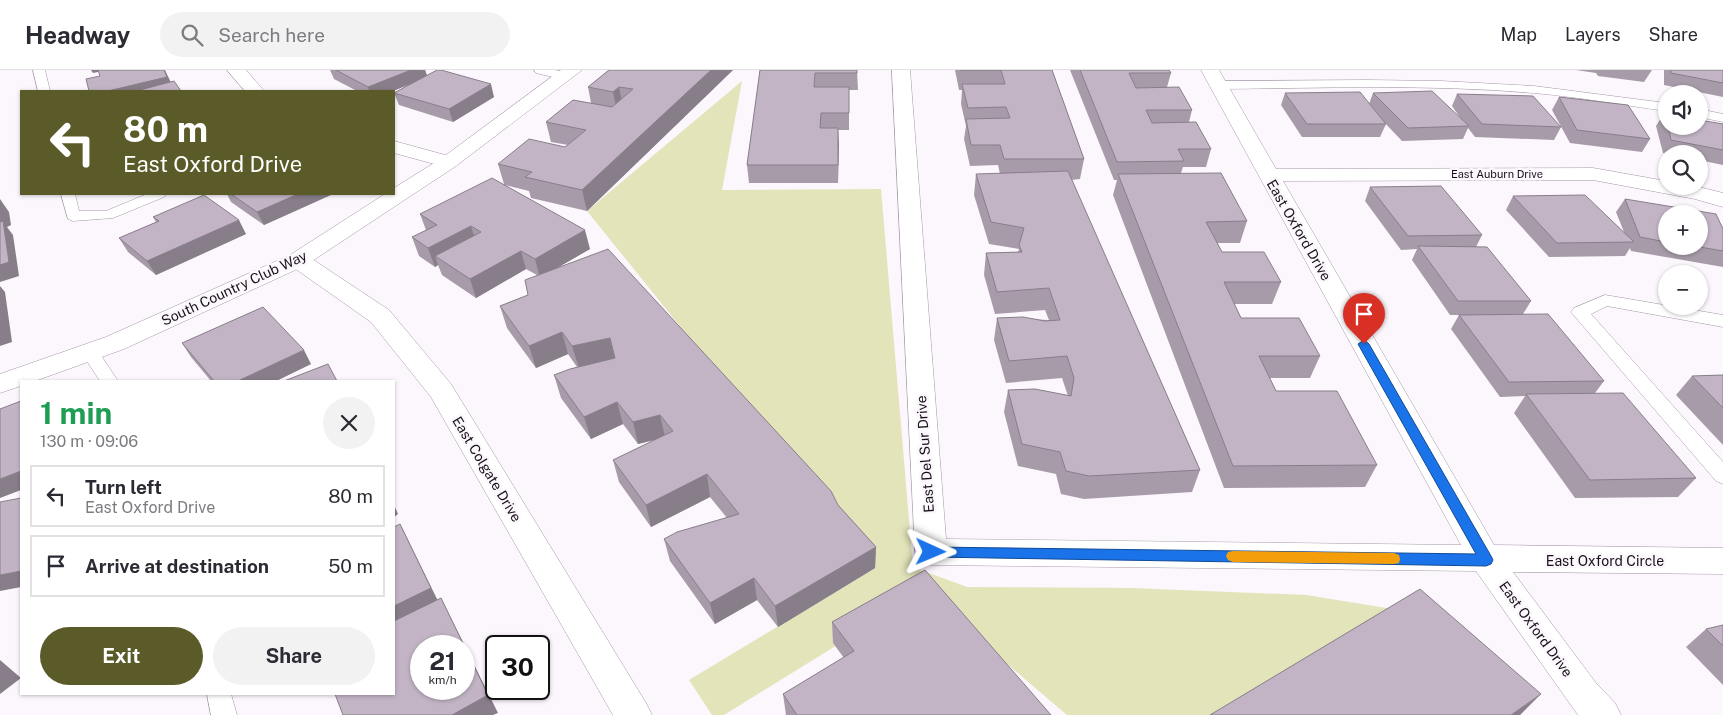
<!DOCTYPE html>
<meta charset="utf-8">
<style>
body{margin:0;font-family:"Public Sans",sans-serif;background:#f2f2f3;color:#2b2b33;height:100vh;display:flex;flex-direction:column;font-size:19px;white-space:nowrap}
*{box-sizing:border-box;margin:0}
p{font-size:16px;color:#7c7c81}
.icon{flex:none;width:28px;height:28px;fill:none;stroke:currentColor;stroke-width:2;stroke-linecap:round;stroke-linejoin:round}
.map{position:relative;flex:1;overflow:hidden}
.drawer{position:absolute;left:20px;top:310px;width:375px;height:315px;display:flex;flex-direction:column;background:#fff;border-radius:0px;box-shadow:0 1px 4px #0004}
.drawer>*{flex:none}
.top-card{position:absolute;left:20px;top:20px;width:375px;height:105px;border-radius:0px;box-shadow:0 1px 4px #0004;background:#5a5b28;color:#fff;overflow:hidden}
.buttons{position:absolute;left:1658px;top:15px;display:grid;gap:10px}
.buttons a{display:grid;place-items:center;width:50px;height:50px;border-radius:50%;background:#fff;box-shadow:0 1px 4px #0004;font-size:25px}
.speed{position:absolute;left:410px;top:565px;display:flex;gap:10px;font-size:25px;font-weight:700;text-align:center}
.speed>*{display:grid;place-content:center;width:65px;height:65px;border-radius:50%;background:#fff;box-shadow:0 1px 4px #0004;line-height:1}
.speed small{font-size:12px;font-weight:400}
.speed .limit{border:2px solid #111;border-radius:8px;background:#fff;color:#111}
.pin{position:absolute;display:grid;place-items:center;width:42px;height:42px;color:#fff;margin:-51px -21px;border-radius:50% 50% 50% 0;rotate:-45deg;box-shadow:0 0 5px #0007}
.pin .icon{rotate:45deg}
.me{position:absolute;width:55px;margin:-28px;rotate:91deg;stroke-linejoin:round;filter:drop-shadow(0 0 4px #0008)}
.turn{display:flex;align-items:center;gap:18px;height:105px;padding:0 20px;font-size:22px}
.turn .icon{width:65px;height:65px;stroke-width:2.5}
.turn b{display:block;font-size:35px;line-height:42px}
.round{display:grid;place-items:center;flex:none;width:52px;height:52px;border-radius:26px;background:#f2f2f3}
.headline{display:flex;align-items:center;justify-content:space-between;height:85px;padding:0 20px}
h1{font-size:30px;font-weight:700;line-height:38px;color:#1e9e55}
.primary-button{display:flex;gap:10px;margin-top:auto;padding:10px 20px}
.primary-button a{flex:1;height:58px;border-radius:30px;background:#5a5b28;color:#fff;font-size:20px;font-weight:700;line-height:58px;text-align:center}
.primary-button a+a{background:#f2f2f3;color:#2b2b33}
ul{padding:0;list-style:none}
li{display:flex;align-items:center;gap:15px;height:62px;margin:0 10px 8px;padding:0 10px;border:2px solid #e1e1e2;border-radius:0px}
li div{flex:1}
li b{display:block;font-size:19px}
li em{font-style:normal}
header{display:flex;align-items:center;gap:30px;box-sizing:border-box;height:70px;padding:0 25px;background:#fff;border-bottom:1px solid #e1e1e2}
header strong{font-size:24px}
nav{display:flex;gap:28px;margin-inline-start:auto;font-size:18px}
.search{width:350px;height:45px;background:#f2f2f3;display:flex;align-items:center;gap:12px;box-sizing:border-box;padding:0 18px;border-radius:28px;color:#7c7c81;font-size:19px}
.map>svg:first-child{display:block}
.green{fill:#e3e4ba}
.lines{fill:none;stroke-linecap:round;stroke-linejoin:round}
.lane-casing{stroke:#a597a8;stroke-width:1}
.street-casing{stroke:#a597a8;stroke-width:1}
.secondary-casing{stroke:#a597a8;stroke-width:1}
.lane{fill:#fff;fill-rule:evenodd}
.street{fill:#fff;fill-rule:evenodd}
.secondary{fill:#fff;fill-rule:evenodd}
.wall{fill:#a79ba9;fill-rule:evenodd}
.shaded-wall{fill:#887e8a}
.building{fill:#c2b4c5;stroke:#887e8a;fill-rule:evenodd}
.route{fill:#1a73e8;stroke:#114b97}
.slow{fill:#f59e0b}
.labels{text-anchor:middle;stroke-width:5;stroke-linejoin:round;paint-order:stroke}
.far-street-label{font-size:11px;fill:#171218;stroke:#fcf6fd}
.street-label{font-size:14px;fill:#171218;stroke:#fcf6fd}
</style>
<header>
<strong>Headway</strong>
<div class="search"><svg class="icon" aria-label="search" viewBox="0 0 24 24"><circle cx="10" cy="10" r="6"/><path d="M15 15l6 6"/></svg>Search here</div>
<nav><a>Map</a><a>Layers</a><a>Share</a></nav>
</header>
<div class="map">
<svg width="1723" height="645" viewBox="0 0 1723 645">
<rect width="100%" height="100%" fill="#fcf6fd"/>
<path class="green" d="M 742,11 L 722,120 L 881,119 L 913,497 L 967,517 L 1132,518 L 1306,525 L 1405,541 L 1233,645 L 1067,645 L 923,522 L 724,645 L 712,645 L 689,610 L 875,498 L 587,141 Z"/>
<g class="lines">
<g class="lane-casing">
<path id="lane" d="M 33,0 L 45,0 L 50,21 L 38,21 Z
M 534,0 L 555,0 L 569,3 L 571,6 L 565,10 L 536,3 Z
M 1367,10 L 1441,11 L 1534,16 L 1666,33 L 1666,41 C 1622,35 1579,27 1534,23 C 1430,14 1324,18 1219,19 L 1213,15 L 1219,11 Z
M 1699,39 L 1723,44 L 1723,52 L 1699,47 Z
M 61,124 L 75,124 L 79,141 L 106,141 L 147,124 L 166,124 L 164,127 L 113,148 L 73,151 L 68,149 Z
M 1605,225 L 1723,245 L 1723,257 L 1607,236 L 1591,244 L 1723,392 L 1723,414 L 1716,411 L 1571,242 L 1574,238 Z
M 90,276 L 96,278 L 118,311 L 100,311 L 81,282 L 84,278 Z
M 207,624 L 231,624 L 237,645 L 211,645 Z"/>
</g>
<g class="street-casing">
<path id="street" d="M 227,0 L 246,0 L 264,21 L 245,21 Z
M 892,0 L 910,0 L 946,469 L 1461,475 L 1201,0 L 1219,0 L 1276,99 L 1593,98 L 1666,111 L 1666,116 L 1695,116 L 1723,123 L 1723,137 L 1695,129 L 1593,110 L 1283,111 L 1494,475 L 1723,478 L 1723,504 L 1513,502 L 1596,613 L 1615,633 L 1621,645 L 1578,645 L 1476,501 L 931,495 L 920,491 L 915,482 Z
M 394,71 L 456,88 L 459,92 L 456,96 L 449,98 L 394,83 Z
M 298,183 L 306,185 L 389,240 L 451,314 L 646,633 L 652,645 L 613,645 L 431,327 L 371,252 L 290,195 L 286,190 L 290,185 Z"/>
</g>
<g class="secondary-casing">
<path id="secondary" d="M 561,0 L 582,0 L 456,96 L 306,195 L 124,279 L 35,311 L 21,311 L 21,316 L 0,323 L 0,304 L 106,267 L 290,185 L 385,124 L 394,124 L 394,118 L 442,88 Z"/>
</g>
<use href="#lane" class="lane"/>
<use href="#street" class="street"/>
<use href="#secondary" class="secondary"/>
</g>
<path class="wall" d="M 330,0 L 425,0 L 427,5 L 494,27 L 453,52 L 399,35 L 394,23 L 408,15 L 393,21 L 357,21 L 334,9 Z
M 609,0 L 733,0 L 587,141 L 531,128 L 529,121 L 505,115 L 590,179 L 556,198 L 838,435 L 876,477 L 875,498 L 778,557 L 757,530 L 715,554 L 670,491 L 664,469 L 727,448 L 710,427 L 651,457 L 619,412 L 613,390 L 655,370 L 638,374 L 623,354 L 591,369 L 561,328 L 554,305 L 577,297 L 568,284 L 536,298 L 507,258 L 500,236 L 528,225 L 537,205 L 526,199 L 476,228 L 442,205 L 438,195 L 435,197 L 419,186 L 412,167 L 426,160 L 420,144 L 504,114 L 498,94 L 565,77 L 568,75 L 551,72 L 546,52 L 591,33 L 588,17 Z
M 760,0 L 857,0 L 858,20 L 849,20 L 849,60 L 838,60 L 838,113 L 749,113 L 747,95 Z
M 955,0 L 1052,0 L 1084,89 L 1080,109 L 1071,110 L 1200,400 L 1192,422 L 1084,429 L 1061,424 L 1056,404 L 1018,396 L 1004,342 L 1008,320 L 1068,326 L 1062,308 L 1006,313 L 994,270 L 997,248 L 1049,250 L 1045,240 L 995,244 L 984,205 L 986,183 L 1018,182 L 1019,179 L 989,174 L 974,125 L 976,104 L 1000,104 L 998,95 L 970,96 L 964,69 L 966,56 L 961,34 L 962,20 L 959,20 Z
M 1070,0 L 1169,0 L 1171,3 L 1167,17 L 1192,40 L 1189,52 L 1211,79 L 1206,97 L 1183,97 L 1181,103 L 1247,151 L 1240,173 L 1217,173 L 1222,182 L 1281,212 L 1272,234 L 1234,234 L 1241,248 L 1320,286 L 1310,308 L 1270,308 L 1276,321 L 1377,395 L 1365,417 L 1224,418 L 1113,125 L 1117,110 L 1114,110 Z
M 1576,0 L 1652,0 L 1644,12 L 1598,6 L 1596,3 Z
M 1664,0 L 1723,0 L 1723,27 L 1664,15 Z
M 1285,23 L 1369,34 L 1373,23 L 1461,49 L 1452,36 L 1457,24 L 1561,57 L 1554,70 L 1475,67 L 1468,58 L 1463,69 L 1402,71 L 1383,51 L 1386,54 L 1380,67 L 1302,67 L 1281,35 Z
M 1559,27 L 1650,69 L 1642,82 L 1570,73 L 1552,40 Z
M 1664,43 L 1666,44 L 1666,56 L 1699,56 L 1723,54 L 1723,95 L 1699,90 L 1699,84 L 1666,84 L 1663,83 L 1656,56 Z
M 1370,117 L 1482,165 L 1476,177 L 1531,231 L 1523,244 L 1604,311 L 1595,323 L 1696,408 L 1678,427 L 1575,428 L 1514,343 L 1525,326 L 1500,327 L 1451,259 L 1459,245 L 1450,245 L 1412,190 L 1417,179 L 1401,180 L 1365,131 Z
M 227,124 L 333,124 L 264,155 L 231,132 Z
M 1513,126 L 1624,162 L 1616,142 L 1625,129 L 1723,159 L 1723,197 L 1631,181 L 1630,178 L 1625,186 L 1549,187 L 1506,140 ZM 1666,144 L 1699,176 L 1666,176 Z
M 153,147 L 246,164 L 156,205 L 128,182 L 119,168 L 156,152 Z
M 182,273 L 311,294 L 276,311 L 211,311 L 191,287 Z
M 1723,305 L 1723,375 L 1676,325 L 1692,306 Z
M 832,552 L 1051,645 L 786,645 L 783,624 L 844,588 L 833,573 Z
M 1723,555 L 1723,615 L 1686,577 L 1706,559 Z"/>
<path class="shaded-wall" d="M 91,0 L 108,0 L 93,3 Z
M 164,0 L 165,0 L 174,19 L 166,21 L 108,21 Z
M 411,0 L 425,0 L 427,7 L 393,21 L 369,21 L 368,17 Z
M 711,0 L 733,0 L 587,141 L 582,120 Z
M 491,14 L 494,27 L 453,52 L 449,39 Z
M 619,17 L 623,36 L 617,42 L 613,22 Z
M 838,58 L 839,75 L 838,113 Z
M 298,124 L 333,124 L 264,155 L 257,142 Z
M 0,129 L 9,142 L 11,155 L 7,157 L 13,165 L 19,206 L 0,212 Z
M 239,150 L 246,164 L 156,205 L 147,191 Z
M 471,156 L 477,175 L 435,186 L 438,195 L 435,197 L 428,178 Z
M 585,160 L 590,179 L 540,208 L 535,189 Z
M 521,181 L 526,199 L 476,228 L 470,209 Z
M 0,216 L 5,222 L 12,272 L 0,276 Z
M 562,262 L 568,284 L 536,298 L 529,276 Z
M 610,268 L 615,290 L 579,298 L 572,276 Z
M 304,280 L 311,294 L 276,311 L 238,311 Z
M 617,332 L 623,354 L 591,369 L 584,347 Z
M 660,345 L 665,367 L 638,374 L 633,352 Z
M 21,401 L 21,420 L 0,428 L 0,409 Z
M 707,404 L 710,427 L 651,457 L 646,435 Z
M 394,435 L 398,444 L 394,447 Z
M 400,454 L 438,531 L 394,554 L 394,536 Z
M 876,477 L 875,498 L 778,557 L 775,536 Z
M 21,501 L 21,517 L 0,521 L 0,505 Z
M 754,508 L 757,530 L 715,554 L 710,533 Z
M 441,528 L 498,643 L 493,645 L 452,645 Z
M 0,590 L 21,608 L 0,624 Z
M 1541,624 L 1520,645 L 1511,645 Z"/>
<path class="building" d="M 98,0 L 164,0 L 167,7 L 108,21 L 89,21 L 86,9 L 100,6 Z
M 336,0 L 411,0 L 368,17 Z
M 437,0 L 441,0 L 491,14 L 449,39 L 394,23 Z
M 609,0 L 711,0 L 582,120 L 525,107 L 532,102 L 498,94 L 529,69 L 565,77 L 586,60 L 546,52 L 573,30 L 612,37 L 633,19 L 619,17 L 613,22 L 588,17 Z
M 760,0 L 857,0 L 857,3 L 815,3 L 814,17 L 849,17 L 849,43 L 821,43 L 820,58 L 838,58 L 838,95 L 747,95 Z
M 960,0 L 1052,0 L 1084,89 L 1004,89 L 1000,75 L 971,75 L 966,49 L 1010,48 L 1006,37 L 968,38 L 962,14 L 1005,14 L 1001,0 Z
M 1080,0 L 1169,0 L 1171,3 L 1129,3 L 1136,18 L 1179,17 L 1192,40 L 1146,40 L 1152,53 L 1196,52 L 1211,79 L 1178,79 L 1184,91 L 1117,92 Z
M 1671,0 L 1723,0 L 1723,13 L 1671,3 Z
M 174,11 L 181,21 L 136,21 Z
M 1432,21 L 1469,56 L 1408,58 L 1373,23 Z
M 1360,22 L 1386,54 L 1307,54 L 1285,23 Z
M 1457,24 L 1533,26 L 1561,57 L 1482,54 Z
M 1559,27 L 1628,35 L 1650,69 L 1577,60 Z
M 1699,50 L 1723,54 L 1723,80 L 1671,70 L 1668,56 L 1699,56 Z
M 1068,101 L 1200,400 L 1089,406 L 1066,401 L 1060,382 L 1022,374 L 1008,320 L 1035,319 L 1071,326 L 1074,308 L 1067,286 L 1009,291 L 997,248 L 1023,247 L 1045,251 L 1060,250 L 1049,218 L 997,222 L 986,183 L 1022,182 L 1019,175 L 1024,158 L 991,152 L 976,104 Z
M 1221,103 L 1247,151 L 1206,152 L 1222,182 L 1264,182 L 1281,212 L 1224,212 L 1241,248 L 1299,248 L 1320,286 L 1259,286 L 1276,321 L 1337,321 L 1377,395 L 1233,396 L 1118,104 Z
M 492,108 L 585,160 L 535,189 L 521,181 L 470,209 L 435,186 L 481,162 L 471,156 L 428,178 L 412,167 L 437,155 L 420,144 Z
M 1441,116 L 1482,165 L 1408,166 L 1370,117 Z
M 231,124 L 298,124 L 257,142 Z
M 204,125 L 239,150 L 147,191 L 119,168 L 159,151 L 153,147 Z
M 1585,125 L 1634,172 L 1557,173 L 1513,126 Z
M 1625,129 L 1716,144 L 1723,159 L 1723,181 L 1694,176 L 1699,176 L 1699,144 L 1666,144 L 1666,172 L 1640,167 Z
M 3,151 L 9,192 L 0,195 L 0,152 Z
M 1418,176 L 1487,177 L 1531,231 L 1458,231 Z
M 608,179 L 831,421 L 838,435 L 876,477 L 775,536 L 754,508 L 710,533 L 664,469 L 677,462 L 739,444 L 707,404 L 646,435 L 613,390 L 673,361 L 660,345 L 633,352 L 617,332 L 584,347 L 554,305 L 570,299 L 615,288 L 610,268 L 572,276 L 562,262 L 529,276 L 500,236 L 528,225 L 525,210 Z
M 263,237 L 304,280 L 238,311 L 214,311 L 182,273 Z
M 1548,244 L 1604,311 L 1509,312 L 1459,245 Z
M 328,294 L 337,311 L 284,311 Z
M 1723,305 L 1723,338 L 1692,306 Z
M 1623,323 L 1696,408 L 1590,410 L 1526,324 Z
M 21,331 L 21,401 L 0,409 L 0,339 Z
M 21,428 L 21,501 L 0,505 L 0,432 Z
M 400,454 L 431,518 L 394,536 L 394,457 Z
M 925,500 L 1051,645 L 797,645 L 783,624 L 854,581 L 832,552 Z
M 1420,519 L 1541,624 L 1511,645 L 1210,645 Z
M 441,528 L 488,625 L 452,645 L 343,645 L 335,624 L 394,624 L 394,551 ZM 421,576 L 464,576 L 464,619 L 421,619 Z
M 1723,555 L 1723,576 L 1706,559 Z"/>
<path class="route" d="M 1364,270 L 1369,274 L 1491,486 L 1493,490 L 1491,494 L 1486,496 L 931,487 L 926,486 L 924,482 L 926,478 L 931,477 L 1476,484 L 1358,274 Z"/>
<path class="slow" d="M 1233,481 L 1394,483 L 1399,485 L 1400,489 L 1399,493 L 1394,494 L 1233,492 L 1228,490 L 1226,486 L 1228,482 Z"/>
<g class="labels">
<g class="far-street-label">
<text x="1497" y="108">East Auburn Drive</text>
</g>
<g class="street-label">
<text transform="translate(1299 160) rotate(60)" y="5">East Oxford Drive</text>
<text transform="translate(234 218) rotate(-25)" y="5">South Country Club Way</text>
<text transform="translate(925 384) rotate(-94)" y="5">East Del Sur Drive</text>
<text transform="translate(487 399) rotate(59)" y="5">East Colgate Drive</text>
<text x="1605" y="496">East Oxford Circle</text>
<text transform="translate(1536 559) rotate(54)" y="5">East Oxford Drive</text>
</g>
</g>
</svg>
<div class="buttons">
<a><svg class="icon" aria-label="sound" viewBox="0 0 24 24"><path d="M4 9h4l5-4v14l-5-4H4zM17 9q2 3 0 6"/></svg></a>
<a><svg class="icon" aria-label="search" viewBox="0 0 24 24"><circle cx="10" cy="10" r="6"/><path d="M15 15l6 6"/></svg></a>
<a>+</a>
<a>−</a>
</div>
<div class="speed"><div>21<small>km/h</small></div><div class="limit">30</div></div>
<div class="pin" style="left:1364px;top:274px;background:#d93025"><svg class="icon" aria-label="arrive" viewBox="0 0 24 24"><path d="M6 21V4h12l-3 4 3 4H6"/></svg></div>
<svg class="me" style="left:931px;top:482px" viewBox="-20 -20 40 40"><path d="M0-17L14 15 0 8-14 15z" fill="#1a73e8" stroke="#fff" stroke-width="4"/></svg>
<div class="top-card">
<div class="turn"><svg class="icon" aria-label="left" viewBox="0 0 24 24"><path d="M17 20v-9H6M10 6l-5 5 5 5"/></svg><div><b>80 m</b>East Oxford Drive</div></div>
</div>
<section class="drawer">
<div class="headline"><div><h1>1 min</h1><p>130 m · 09:06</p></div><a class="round"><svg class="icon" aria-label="close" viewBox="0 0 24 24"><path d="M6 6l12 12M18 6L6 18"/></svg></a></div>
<ul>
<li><svg class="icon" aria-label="left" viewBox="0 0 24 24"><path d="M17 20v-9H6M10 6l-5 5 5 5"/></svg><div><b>Turn left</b><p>East Oxford Drive</p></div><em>80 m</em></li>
<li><svg class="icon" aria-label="arrive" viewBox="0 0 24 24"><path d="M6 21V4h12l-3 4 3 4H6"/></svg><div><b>Arrive at destination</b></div><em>50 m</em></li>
</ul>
<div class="primary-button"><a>Exit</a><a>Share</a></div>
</section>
</div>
